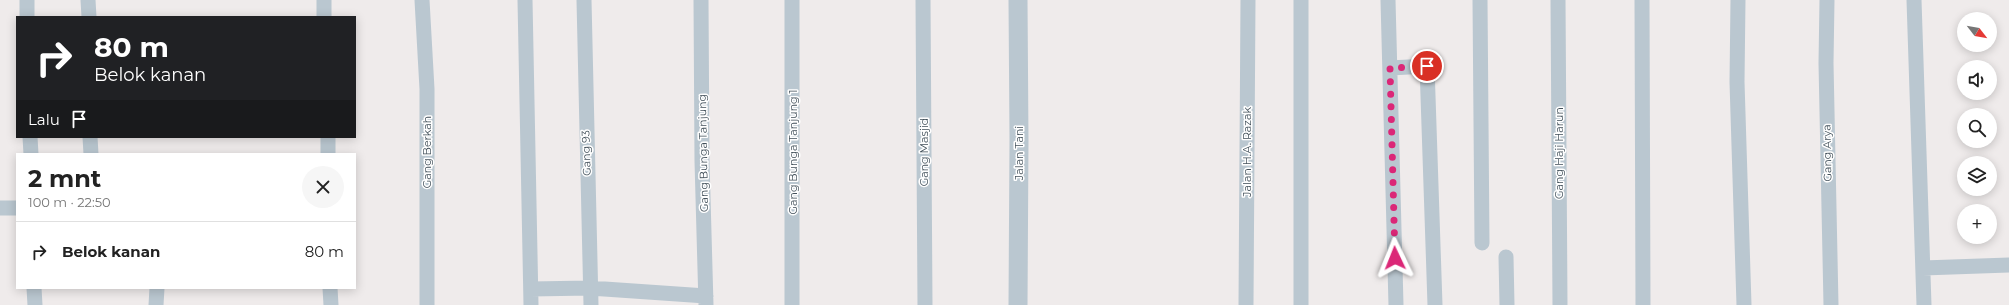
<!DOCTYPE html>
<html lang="id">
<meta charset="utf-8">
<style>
body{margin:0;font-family:Montserrat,sans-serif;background:#f6f6f6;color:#222;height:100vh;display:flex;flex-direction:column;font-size:15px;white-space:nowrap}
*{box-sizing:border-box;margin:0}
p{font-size:13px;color:#767676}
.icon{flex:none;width:22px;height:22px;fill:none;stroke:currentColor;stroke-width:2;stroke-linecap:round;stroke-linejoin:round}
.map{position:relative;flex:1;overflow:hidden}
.side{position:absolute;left:16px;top:153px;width:340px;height:136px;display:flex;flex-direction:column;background:#fff;border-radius:0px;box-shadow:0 2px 10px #0003}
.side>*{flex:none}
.banner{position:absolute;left:16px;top:16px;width:340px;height:122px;border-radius:0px;box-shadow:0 2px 10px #0003;background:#202124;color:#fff;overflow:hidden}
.needle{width:26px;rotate:121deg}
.buttons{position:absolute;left:1957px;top:12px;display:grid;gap:8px}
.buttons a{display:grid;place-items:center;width:40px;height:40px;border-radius:50%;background:#fff;box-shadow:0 2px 10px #0003;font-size:20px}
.pin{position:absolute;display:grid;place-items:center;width:34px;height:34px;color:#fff;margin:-17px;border:2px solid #fff;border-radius:50%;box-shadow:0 1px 4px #0007}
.me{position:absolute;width:44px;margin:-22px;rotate:358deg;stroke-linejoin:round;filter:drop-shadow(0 0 3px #0008)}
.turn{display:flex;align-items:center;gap:14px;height:84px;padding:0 12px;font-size:18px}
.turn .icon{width:52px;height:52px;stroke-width:2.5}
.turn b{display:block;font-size:28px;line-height:34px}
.then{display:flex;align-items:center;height:38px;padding:0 12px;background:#0003;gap:8px;font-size:15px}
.round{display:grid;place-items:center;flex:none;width:42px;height:42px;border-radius:21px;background:#f6f6f6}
.head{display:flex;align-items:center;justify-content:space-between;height:68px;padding:0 12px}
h1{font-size:24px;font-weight:700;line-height:30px}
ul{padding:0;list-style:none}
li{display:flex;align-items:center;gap:12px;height:60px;padding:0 12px;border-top:1px solid #e0e0e0}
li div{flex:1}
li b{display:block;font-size:15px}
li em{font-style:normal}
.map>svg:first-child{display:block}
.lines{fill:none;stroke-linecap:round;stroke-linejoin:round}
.minor{stroke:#bac7d0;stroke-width:15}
.tertiary{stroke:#bac7d0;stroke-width:19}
.route{stroke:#db2777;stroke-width:7;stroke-dasharray:0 12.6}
.labels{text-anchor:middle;stroke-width:3;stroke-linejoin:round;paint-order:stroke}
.street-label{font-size:11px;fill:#42505a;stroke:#fff}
</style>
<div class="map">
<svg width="2009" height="305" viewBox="0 0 2009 305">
<rect width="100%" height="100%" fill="#efebeb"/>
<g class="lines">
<path class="minor" d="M 27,0 L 27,17
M 88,0 L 89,17
M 324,0 L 324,17
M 422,0 L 427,89 L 427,305
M 525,0 L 531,305
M 584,0 L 591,305
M 701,0 L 702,161 L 706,305
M 923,0 L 925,305
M 1388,0 L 1396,305
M 1480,0 L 1482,243
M 1558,0 L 1560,305
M 1642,0 L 1643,305
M 1738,0 L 1737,82 L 1744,305
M 1827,0 L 1826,63 L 1831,305
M 1914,0 L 1924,305
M 1390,68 L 1427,66 L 1435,305
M 30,137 L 31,154
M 90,137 L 91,154
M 328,137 L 328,154
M 0,208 L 17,208
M 1506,257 L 1507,305
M 1923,268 L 2009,265
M 34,288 L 35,305
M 330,288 L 331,305
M 531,289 L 590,288 L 706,296
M 1246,304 L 1248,0
M 156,305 L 157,288
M 792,305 L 792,0
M 1301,305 L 1301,0"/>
<path class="tertiary" d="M 1018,305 L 1019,140 L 1018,0"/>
</g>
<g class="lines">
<path class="route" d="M 1395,258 L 1390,68 L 1427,66"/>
</g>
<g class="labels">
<g class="street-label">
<text transform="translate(427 152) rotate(-90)" y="4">Gang Berkah</text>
<text transform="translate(793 152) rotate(-90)" y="4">Gang Bunga Tanjung 1</text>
<text transform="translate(924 152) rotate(-90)" y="4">Gang Masjid</text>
<text transform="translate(1247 152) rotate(-90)" y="4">Jalan H.A. Razak</text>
<text transform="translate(586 153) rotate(-92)" y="4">Gang 93</text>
<text transform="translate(703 153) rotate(-91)" y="4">Gang Bunga Tanjung</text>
<text transform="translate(1019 153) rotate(-90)" y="4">Jalan Tani</text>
<text transform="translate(1559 153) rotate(-90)" y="4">Gang Haji Harun</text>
<text transform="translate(1827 153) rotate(-91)" y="4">Gang Arya</text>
</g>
</g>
</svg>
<div class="buttons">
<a><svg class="needle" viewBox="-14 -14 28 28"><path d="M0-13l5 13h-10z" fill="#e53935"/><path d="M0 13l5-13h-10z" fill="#767676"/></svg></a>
<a><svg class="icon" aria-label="sound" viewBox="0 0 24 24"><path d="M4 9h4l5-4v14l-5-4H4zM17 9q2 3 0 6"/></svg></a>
<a><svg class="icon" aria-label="search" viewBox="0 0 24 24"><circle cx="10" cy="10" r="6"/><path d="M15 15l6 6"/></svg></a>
<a><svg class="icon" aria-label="layers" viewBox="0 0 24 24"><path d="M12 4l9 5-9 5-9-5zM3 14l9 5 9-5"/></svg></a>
<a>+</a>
</div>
<div class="pin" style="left:1427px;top:66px;background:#d93025"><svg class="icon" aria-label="arrive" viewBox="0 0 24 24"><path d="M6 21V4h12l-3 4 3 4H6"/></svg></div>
<svg class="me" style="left:1395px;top:258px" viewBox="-20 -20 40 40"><path d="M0-17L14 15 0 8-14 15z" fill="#db2777" stroke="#fff" stroke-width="4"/></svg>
<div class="banner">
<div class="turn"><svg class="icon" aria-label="right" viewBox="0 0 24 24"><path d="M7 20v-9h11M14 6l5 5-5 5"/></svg><div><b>80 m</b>Belok kanan</div></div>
<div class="then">Lalu<svg class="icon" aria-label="arrive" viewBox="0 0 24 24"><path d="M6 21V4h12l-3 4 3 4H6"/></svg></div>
</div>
<section class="side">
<div class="head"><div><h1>2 mnt</h1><p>100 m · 22:50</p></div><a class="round"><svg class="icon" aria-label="close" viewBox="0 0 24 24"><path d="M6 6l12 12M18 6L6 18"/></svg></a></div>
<ul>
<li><svg class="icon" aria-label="right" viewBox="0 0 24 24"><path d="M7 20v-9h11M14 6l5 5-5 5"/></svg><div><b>Belok kanan</b></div><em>80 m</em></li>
</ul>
</section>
</div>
